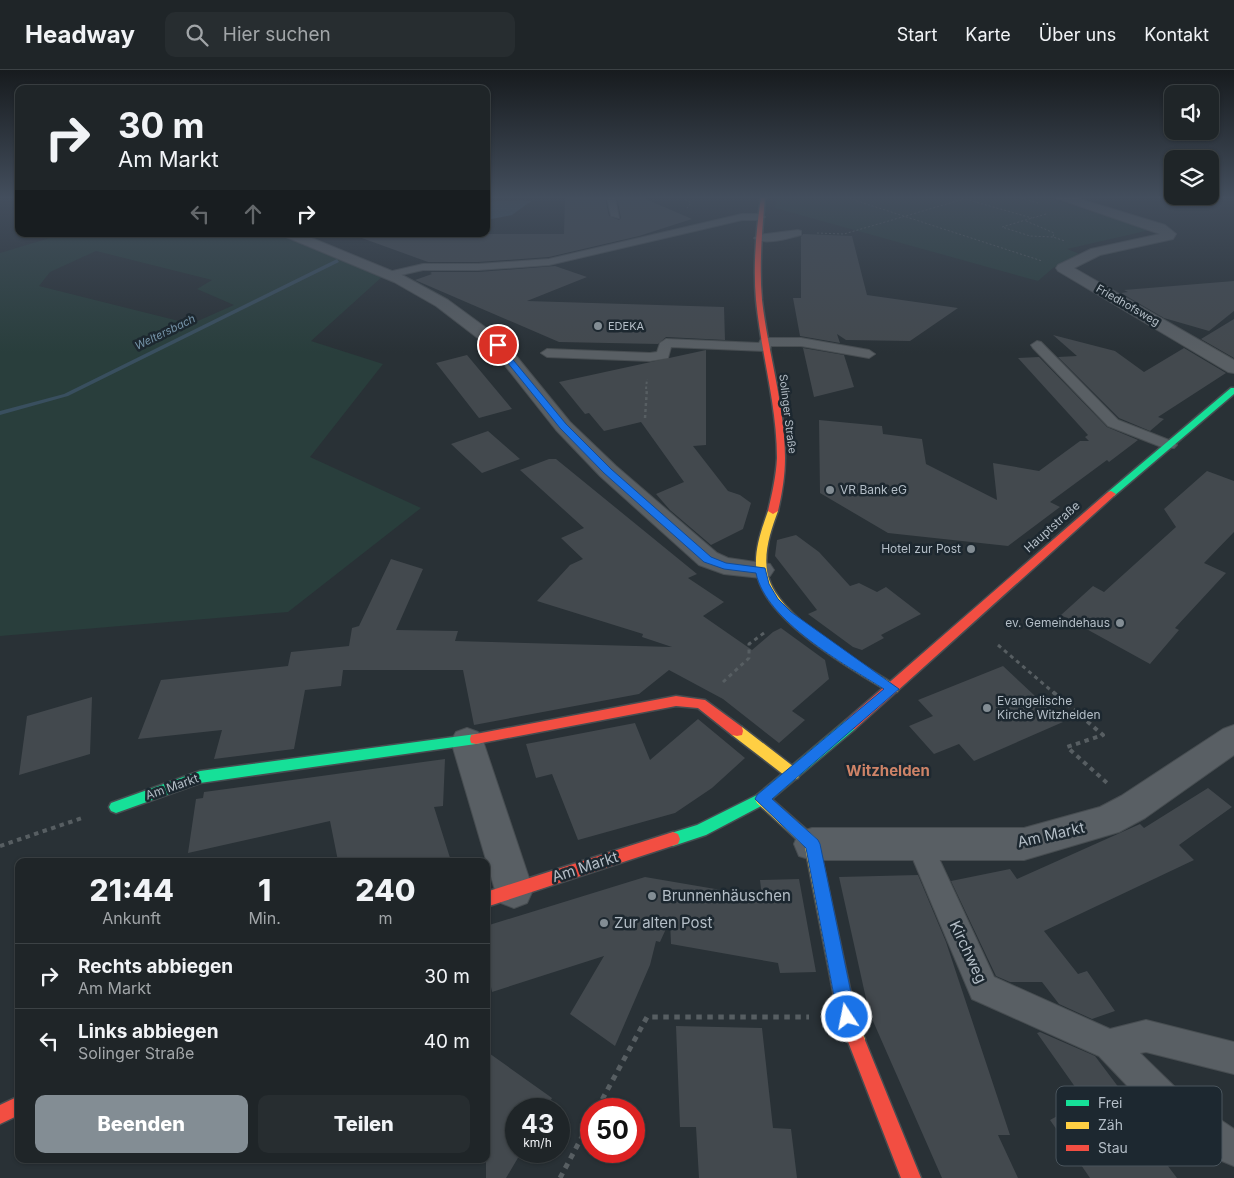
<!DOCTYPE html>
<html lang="de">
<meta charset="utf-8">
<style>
body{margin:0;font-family:Inter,sans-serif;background:#272d30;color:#f1f3f6;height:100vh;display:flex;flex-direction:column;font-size:19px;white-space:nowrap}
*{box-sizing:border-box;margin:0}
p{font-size:16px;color:#a1a5a8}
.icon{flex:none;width:28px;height:28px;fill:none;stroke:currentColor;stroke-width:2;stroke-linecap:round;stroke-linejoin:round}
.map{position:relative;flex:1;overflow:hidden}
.drawer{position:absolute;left:15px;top:788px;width:475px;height:305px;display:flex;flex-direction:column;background:#1f2528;border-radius:10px;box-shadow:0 1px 4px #0004,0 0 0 1px #3c4245}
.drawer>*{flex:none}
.hud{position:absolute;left:15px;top:15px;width:475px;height:152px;border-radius:10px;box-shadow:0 1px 4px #0004,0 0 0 1px #3c4245;background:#1f2528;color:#f1f3f6;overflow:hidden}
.tools{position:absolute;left:1164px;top:15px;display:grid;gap:10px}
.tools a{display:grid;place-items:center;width:55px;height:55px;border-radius:10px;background:#1f2528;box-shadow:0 1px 4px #0004,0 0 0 1px #3c4245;font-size:25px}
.speed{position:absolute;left:505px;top:1028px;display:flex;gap:10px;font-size:25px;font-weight:700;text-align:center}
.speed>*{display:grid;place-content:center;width:65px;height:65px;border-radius:50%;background:#1f2528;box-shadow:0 1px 4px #0004,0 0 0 1px #3c4245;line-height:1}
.speed small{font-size:12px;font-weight:400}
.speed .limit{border:8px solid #d22;background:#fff;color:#111}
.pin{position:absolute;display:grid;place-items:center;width:42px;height:42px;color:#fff;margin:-21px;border:2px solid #fff;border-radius:50%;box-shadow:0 1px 5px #0007}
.me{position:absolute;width:55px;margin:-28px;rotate:349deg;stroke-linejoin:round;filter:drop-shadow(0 0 4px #0008)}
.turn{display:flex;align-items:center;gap:18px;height:105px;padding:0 20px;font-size:22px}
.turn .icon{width:65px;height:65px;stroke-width:2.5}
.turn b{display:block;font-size:35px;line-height:42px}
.lanes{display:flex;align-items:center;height:48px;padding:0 20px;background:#0003;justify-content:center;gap:25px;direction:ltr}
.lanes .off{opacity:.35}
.eta{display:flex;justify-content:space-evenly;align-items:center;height:85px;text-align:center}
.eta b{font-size:30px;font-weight:800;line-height:35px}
.primary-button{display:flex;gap:10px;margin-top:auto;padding:10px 20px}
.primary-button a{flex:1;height:58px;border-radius:10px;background:#838d94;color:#fff;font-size:20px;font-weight:800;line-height:58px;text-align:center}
.primary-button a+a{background:#272d30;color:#f1f3f6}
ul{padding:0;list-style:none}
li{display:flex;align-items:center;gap:15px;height:65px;padding:0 20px;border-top:1px solid #3c4245}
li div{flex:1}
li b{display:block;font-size:19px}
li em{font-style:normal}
header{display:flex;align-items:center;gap:30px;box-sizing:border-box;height:70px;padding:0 25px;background:#1f2528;border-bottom:1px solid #3c4245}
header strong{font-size:24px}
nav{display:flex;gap:28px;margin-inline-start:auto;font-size:18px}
.search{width:350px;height:45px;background:#272d30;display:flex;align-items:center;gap:12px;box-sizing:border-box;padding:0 18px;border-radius:10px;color:#a1a5a8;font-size:19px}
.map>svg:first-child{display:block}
.green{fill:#293e3c;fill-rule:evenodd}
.water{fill:#394f5f}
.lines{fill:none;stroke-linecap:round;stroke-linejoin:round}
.stream{fill:#394f5f;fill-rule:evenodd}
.building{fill:#43494e}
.lane-casing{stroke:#474d51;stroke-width:2}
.street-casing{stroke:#474d51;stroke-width:2}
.fast-casing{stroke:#474d51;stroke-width:3}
.slow-casing{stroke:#474d51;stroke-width:3}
.jam-casing{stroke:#474d51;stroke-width:3}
.path-far5{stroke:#575e62;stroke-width:1;stroke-dasharray:2 2;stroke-linecap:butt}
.path-far4{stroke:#575e62;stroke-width:2;stroke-dasharray:2.5 2.5;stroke-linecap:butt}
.path-far3{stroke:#575e62;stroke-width:2.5;stroke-dasharray:3 3;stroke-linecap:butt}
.path-far2{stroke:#575e62;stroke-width:3;stroke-dasharray:4 4;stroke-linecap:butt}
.path-far1{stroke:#575e62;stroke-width:4;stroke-dasharray:4.5 4.5;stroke-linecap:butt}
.path{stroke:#575e62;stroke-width:5;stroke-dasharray:5.5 5.5;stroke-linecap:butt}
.lane{fill:#595f64;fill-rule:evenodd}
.street{fill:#595f64;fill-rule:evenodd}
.fast{fill:#16e098;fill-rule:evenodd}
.slow{fill:#ffcf43;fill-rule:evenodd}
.jam{fill:#f24e42;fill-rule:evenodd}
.route{fill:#1a73e8;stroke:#114b97}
.poi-dot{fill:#838d94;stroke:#1d2830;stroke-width:2}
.labels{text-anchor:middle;stroke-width:5;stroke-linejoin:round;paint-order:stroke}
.far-street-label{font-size:11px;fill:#b4bec7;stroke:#1d2830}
.far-poi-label{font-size:11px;fill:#b4bec7;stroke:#1d2830;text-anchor:start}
.far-water-label{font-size:11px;font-style:italic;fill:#7694a9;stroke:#1d2830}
.poi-label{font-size:12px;fill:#b4bec7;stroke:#1d2830;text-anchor:start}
.street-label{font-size:12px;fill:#b4bec7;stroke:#1d2830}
.quarter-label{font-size:15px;font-weight:bold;fill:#ce8367;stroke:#1d2830}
.near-street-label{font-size:15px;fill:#b4bec7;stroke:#1d2830}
.near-poi-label{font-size:15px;fill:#b4bec7;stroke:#1d2830;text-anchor:start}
.key{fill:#1d2830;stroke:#4a555d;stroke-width:1}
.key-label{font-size:14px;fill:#b4bec7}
</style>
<header>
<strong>Headway</strong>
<div class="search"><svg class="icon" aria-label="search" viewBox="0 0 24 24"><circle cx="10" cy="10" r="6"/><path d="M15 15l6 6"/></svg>Hier suchen</div>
<nav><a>Start</a><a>Karte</a><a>Über uns</a><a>Kontakt</a></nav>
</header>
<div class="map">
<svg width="1234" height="1108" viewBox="0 0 1234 1108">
<rect width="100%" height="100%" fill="#293136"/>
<path class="green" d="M 777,127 L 1046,127 L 1150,160 L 1067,179 L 1080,184 L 1053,198 L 1038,211 L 775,138 Z
M 63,164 L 276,164 L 383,206 L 311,271 L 383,294 L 310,387 L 421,438 L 288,542 L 0,566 L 0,183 ZM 96,181 L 212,210 L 197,219 L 234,235 L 191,254 L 39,216 L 50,202 Z"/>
<path class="water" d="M 520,130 L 531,131 L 512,145 L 486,150 L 486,132 Z"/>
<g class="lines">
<path class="stream" d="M 337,189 L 339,192 L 68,326 L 0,345 L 0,341 L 64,324 Z"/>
</g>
<path class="building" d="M 565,127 L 605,127 L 609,146 L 619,150 L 621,148 L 617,127 L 641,127 L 692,149 L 639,166 L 549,187 L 478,192 L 428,192 L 359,167 L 360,164 L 564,164 Z
M 803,164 L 852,166 L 867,225 L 958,238 L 910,271 L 846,270 L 837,264 L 840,273 L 800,266 L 793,228 L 801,228 L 801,167 Z
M 555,196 L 587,207 L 527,231 L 724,237 L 725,270 L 666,267 L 658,274 L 559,272 L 415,210 L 432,204 L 430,203 L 432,202 L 478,202 Z
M 1234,211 L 1234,241 L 1209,261 L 1164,248 L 1121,223 L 1128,222 L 1124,220 Z
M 1234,249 L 1234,288 L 1201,269 Z
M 1053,265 L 1115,281 L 1144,302 L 1184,278 L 1226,303 L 1158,347 L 1164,349 L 1150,361 L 1119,348 L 1058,287 L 1077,286 Z
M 803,278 L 844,285 L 854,317 L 814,327 Z
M 706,280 L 706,375 L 693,376 L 728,421 L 740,425 L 751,433 L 743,459 L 711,475 L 670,440 L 656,424 L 684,412 L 641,352 L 604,361 L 589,343 L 585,344 L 559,312 Z
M 467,285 L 512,339 L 479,348 L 436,293 Z
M 1039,287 L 1107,357 L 1138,370 L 1109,392 L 1107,390 L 1050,432 L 1060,437 L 1008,476 L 888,463 L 820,423 L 819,350 L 882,356 L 883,364 L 922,369 L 926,394 L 997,430 L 993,393 L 1039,401 L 1080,371 L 1089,371 L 1085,367 L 1088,365 L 1018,288 Z
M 488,361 L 520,389 L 482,403 L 451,374 Z
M 549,389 L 556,389 L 697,504 L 688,508 L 724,532 L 703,546 L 752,580 L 773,562 L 781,558 L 825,590 L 829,609 L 792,641 L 805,650 L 779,673 L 723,629 L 669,600 L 639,624 L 474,655 L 463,600 L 343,600 L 341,616 L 305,620 L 294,679 L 214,689 L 222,660 L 138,669 L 161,610 L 288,596 L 291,582 L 349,576 L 352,558 L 359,556 L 391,489 L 423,499 L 396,560 L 458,561 L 455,571 L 672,577 L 642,567 L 643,564 L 537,531 L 570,495 L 583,489 L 561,468 L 584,458 L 520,400 Z
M 1207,401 L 1234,411 L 1234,462 L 1204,493 L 1226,503 L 1175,558 L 1179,560 L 1150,594 L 1061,545 L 1093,516 L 1104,522 L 1176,457 L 1164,439 Z
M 796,465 L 819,482 L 850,516 L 859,513 L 877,522 L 886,517 L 921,544 L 881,565 L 884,568 L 862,580 L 853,577 L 808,544 L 817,540 L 775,486 L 777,470 Z
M 1003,596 L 1063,652 L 974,691 L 959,674 L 934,684 L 909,656 L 933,646 L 918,630 Z
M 92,627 L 90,684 L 19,705 L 27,646 Z
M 698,649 L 745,688 L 712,718 L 675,743 L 578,770 L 552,704 L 536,708 L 526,674 L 635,653 L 650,690 Z
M 445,689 L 443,736 L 434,737 L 451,791 L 338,791 L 330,751 L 188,783 L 196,729 L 203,728 L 204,722 Z
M 1208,718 L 1232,737 L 1179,775 L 1194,790 L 1044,861 L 1078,904 L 1087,901 L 1115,941 L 1092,949 L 1059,934 L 1042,912 L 1010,912 L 996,906 L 951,811 L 1010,799 L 1017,809 L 1140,754 L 1144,758 Z
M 918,805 L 946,872 L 1010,1065 L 998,1065 L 1018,1108 L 942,1108 L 869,942 L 839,807 Z
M 645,807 L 762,827 L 760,810 L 799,809 L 816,902 L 780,903 L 778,893 L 671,874 L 670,850 L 660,872 L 656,871 L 650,895 L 615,976 L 570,944 L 604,886 L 492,922 L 486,892 L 486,856 Z
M 676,956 L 762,958 L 773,1058 L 791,1059 L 797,1108 L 699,1108 L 696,1057 L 680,1057 Z
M 1040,962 L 1095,986 L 1159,1071 L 1152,1075 L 1177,1108 L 1090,1108 L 1050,1050 L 1085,1031 L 1037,963 Z
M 486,981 L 552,1028 L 546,1039 L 516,1039 L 516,1081 L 522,1081 L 506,1108 L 486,1108 Z"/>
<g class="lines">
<g class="lane-casing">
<path id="lane" d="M 607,127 L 615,127 L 619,148 L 611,146 Z
M 742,144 L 760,144 L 765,147 L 760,150 L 742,150 L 549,195 L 478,200 L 423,200 L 388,208 L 383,205 L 384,203 L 423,194 L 478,194 L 549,189 Z
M 798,160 L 801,161 L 801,165 C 789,168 764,176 754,168 L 759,165 Z
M 765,268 L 801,268 L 869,280 L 875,284 L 869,288 L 801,276 L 771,276 L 770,280 L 766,281 L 671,277 L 668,288 L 650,291 L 547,287 L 541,283 L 547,279 L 650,283 L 657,282 L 660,273 L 666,269 L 759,273 L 761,269 Z
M 1037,271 L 1041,272 L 1118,350 L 1174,372 L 1177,375 L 1174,378 L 1164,378 L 1108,356 L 1033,278 L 1031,275 Z
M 920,763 L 929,767 L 994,907 L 1110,959 L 1146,950 L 1234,972 L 1234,1004 L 1146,982 L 1140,983 L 1182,1024 L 1234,1059 L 1234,1096 L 1222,1091 L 1158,1048 L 1099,986 L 972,929 L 907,775 L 911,767 Z"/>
</g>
<g class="street-casing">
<path id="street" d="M 1053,127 L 1073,127 L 1165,155 L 1176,164 L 1173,169 L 1100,185 L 1074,198 L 1234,290 L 1234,303 L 1228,302 L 1058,201 L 1056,198 L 1058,195 L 1091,179 L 1160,164 Z
M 284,164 L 302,164 L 404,206 L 448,230 L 504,271 L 570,352 L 616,396 L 717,483 L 728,488 L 770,494 L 774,500 L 770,506 L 761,508 L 724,504 L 699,495 L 600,406 L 556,360 L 492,279 L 436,236 L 394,212 L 286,167 Z
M 1234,655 L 1234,685 L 1145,748 L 1119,762 L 1024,790 L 812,790 L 799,786 L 794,774 L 799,762 L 812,758 L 1024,758 L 1100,737 L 1121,726 L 1223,659 Z
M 467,658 L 478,662 L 483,671 L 533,820 L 527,833 L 514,838 L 501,833 L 495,820 L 451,671 L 456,662 Z"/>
</g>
<g class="fast-casing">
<path id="fast" d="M 1231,318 L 1234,318 L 1234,324 L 1114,426 L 1108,426 L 1108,422 Z
M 850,650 L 855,651 L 856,655 L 855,659 L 767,733 L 706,765 L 673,776 L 668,774 L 666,769 L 668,764 L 697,755 L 757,725 L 845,651 Z
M 476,664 L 481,665 L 482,669 L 481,673 L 476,674 L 200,713 L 116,743 L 111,741 L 109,737 L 111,733 L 200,701 Z"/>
</g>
<g class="slow-casing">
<path id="slow" d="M 773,438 L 778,441 C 771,460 764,480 767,501 C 773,546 861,593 897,616 L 899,619 L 897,622 L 889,622 C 850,598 766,551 757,504 C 753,483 761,461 768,441 Z
M 737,656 L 742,657 L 798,700 L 800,704 L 798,708 L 793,710 L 788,708 L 732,665 L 731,661 L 732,657 Z
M 762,723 L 767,725 L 817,769 L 819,774 L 856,947 L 865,969 L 862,975 L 856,978 L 850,975 L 838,947 L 805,777 L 757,733 L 755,729 L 757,725 Z"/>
</g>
<g class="jam-casing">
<path id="jam" d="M 761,127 L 765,127 C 762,161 759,196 762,230 C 768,283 785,335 785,388 C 785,406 782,424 778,441 L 773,444 L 768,441 C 772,424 776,407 777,388 C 777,335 761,283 756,230 C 753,196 756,161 761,127 Z
M 1111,421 L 1116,424 L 1114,426 L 855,659 L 850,660 L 845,659 L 844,655 L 845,651 L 1108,422 Z
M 676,626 L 705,630 L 742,657 L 743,661 L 742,665 L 737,666 L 732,665 L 698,638 L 676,636 L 476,674 L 471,673 L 470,669 L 471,665 L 476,664 Z
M 673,762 L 678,764 L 680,769 L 678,774 L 486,837 L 486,822 Z
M 856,960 L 862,963 L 921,1108 L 901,1108 L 847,969 L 850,963 Z
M 19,1026 L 19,1045 L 0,1054 L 0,1035 Z"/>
</g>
<path class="path-far5" d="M 682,127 L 691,133 L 687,138
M 845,127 L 1042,191
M 958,127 L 1032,148
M 1017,127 L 1038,133
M 1046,144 L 1002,157 L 1030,166 L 1053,167
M 1026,151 L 1054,163 L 1053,167 L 1065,171
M 817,163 L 844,164 L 964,129"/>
<path class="path-far4" d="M 646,319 L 647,309"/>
<path class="path-far3" d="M 645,348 L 647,318"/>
<path class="path-far2" d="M 998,575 L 1054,623
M 723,612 L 749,588 L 749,574 L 764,563"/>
<path class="path-far1" d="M 1053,622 L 1103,665 L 1067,677 L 1107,713
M 0,776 L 85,747"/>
<path class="path" d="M 597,1039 L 647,947 L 809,947
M 560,1108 L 591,1050"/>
<use href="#lane" class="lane"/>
<use href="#street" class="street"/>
<use href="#fast" class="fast"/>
<use href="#slow" class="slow"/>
<use href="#jam" class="jam"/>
</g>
<linearGradient id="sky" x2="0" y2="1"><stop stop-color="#171b1e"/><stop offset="0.45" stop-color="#434e5d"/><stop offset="1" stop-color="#434e5d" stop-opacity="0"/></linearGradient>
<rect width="1234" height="283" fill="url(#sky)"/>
<path class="route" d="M 495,274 L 500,274 L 566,354 L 611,399 L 711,487 L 726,493 L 765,498 L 769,514 L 778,529 L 791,542 L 899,619 L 772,729 L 818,770 L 820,774 L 856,947 L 853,954 L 847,956 L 841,954 L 838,947 L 806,778 L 755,729 L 757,725 L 884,619 C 844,594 766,551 756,503 L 724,499 L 704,492 L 604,403 L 560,358 L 495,277 Z"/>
<g class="poi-dot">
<circle cx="598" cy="256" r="5"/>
<circle cx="830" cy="420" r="5"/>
<circle cx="971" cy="479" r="5"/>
<circle cx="1120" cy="553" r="5"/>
<circle cx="987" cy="638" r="5"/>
<circle cx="652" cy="826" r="5"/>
<circle cx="604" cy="853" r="5"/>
</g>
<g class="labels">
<g class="far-street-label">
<text transform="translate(1128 235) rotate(30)" y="4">Friedhofsweg</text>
<text transform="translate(788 344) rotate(83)" y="4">Solinger Straße</text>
</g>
<g class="far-poi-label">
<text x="608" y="260">EDEKA</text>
</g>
<g class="far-water-label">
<text transform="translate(165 262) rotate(-26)" y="4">Weltersbach</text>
</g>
<g class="poi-label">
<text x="840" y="424">VR Bank eG</text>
<text x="961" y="483" text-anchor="end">Hotel zur Post</text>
<text x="1110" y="557" text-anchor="end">ev. Gemeindehaus</text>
<text x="997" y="635">Evangelische<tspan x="997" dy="14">Kirche Witzhelden</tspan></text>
</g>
<g class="street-label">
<text transform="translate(1052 457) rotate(-42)" y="4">Hauptstraße</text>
<text transform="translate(172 717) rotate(-19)" y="4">Am Markt</text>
</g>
<g class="quarter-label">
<text x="888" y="706">Witzhelden</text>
</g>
<g class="near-street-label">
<text transform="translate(1051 765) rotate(-13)" y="5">Am Markt</text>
<text transform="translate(585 797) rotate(-18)" y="5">Am Markt</text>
<text transform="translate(968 882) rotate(65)" y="5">Kirchweg</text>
</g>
<g class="near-poi-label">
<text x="662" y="831">Brunnenhäuschen</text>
<text x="614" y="858">Zur alten Post</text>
</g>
</g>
<rect x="1056" y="1016" width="166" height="80" rx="8" class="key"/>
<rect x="1066" y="1030" width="23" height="6" fill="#16e098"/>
<rect x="1066" y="1052" width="23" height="7" fill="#ffcf43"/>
<rect x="1066" y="1075" width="23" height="6" fill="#f24e42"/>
<g class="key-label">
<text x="1098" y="1038">Frei</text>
<text x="1098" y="1060">Zäh</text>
<text x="1098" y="1083">Stau</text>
</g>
</svg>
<div class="tools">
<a><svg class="icon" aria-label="sound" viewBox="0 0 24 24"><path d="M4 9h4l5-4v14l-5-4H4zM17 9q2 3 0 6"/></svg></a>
<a><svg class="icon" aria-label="layers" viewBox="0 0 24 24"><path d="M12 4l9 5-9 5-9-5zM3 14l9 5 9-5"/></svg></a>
</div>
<div class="speed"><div>43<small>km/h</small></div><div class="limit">50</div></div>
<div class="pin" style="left:498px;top:275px;background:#d93025"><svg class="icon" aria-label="arrive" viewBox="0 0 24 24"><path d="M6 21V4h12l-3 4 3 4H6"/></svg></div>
<svg class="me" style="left:847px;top:947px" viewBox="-20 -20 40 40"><circle r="17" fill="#1a73e8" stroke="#fff" stroke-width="3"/><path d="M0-11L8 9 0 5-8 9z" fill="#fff"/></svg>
<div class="hud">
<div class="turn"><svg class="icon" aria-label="right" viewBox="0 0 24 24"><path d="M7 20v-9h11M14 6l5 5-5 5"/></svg><div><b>30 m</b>Am Markt</div></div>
<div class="lanes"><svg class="icon off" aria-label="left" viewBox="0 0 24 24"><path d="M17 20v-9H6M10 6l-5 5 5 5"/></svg><svg class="icon off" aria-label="ahead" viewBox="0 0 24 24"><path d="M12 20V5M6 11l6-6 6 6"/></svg><svg class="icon" aria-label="right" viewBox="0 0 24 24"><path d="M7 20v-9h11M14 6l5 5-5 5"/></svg></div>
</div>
<section class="drawer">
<div class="eta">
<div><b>21:44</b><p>Ankunft</p></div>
<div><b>1</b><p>Min.</p></div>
<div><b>240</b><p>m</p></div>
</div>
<ul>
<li><svg class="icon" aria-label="right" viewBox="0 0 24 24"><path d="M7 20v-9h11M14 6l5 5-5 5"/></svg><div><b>Rechts abbiegen</b><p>Am Markt</p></div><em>30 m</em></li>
<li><svg class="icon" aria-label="left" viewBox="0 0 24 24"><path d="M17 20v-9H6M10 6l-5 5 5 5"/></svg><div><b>Links abbiegen</b><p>Solinger Straße</p></div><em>40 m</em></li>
</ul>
<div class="primary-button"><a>Beenden</a><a>Teilen</a></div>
</section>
</div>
